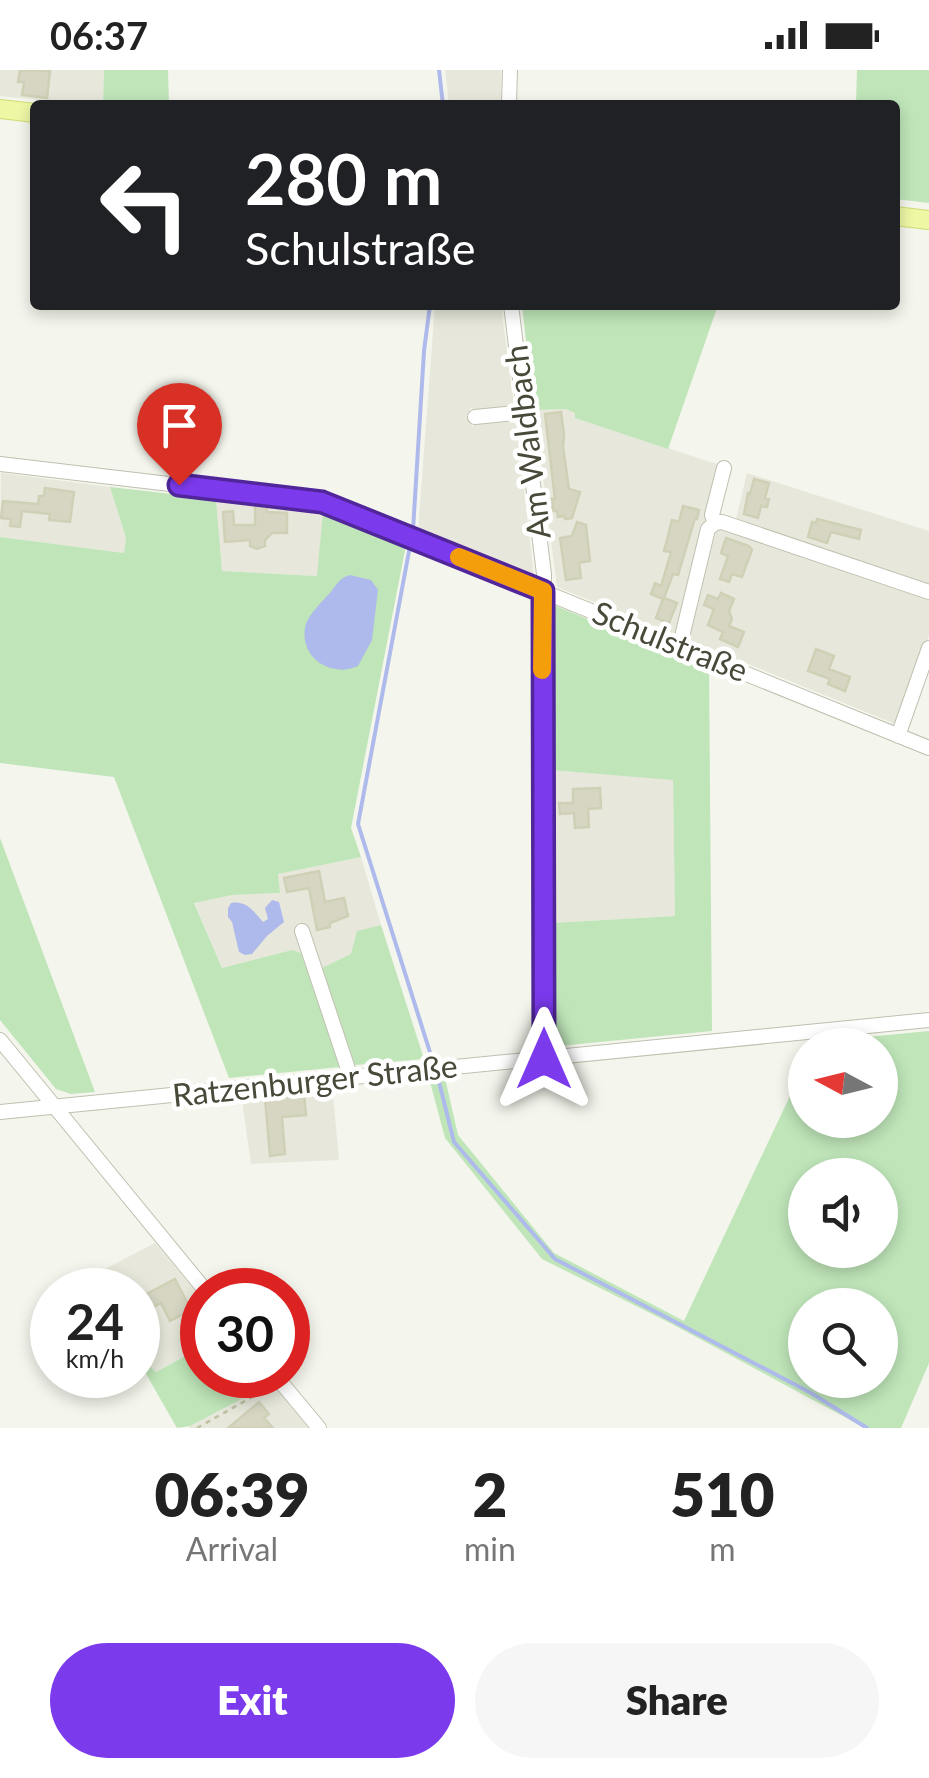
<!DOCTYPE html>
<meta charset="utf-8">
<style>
body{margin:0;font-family:Lato,sans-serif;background:#f6f6f6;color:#222;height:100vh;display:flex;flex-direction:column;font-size:38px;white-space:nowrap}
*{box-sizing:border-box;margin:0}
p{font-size:32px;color:#767676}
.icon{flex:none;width:55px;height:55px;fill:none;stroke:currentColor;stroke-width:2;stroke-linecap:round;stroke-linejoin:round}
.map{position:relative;height:1358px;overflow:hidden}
.panel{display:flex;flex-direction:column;background:#fff;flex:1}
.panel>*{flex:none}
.top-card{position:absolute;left:30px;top:30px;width:870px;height:210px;border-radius:10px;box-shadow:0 5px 15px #0003;background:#202124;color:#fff;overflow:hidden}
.needle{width:65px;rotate:277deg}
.fabs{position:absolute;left:788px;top:958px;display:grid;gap:20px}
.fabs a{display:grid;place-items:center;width:110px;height:110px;border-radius:50%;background:#fff;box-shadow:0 5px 15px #0003;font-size:50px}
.speed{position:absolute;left:30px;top:1198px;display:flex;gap:20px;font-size:50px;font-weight:700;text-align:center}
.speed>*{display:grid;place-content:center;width:130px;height:130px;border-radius:50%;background:#fff;box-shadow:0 5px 15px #0003;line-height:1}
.speed small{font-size:25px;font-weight:400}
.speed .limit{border:15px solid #d22;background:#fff;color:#111}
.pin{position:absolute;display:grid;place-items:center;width:85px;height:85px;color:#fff;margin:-102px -42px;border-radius:50% 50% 50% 0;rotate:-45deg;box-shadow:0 0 10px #0007}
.pin .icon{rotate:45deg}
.me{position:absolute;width:110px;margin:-55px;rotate:0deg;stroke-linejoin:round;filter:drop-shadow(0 0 8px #0008)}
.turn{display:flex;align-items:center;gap:35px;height:210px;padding:0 50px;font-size:45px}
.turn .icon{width:130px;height:130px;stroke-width:2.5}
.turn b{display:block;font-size:70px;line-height:85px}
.eta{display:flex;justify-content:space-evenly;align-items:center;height:170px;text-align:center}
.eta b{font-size:60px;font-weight:800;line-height:70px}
.primary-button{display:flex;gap:20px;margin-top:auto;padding:20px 50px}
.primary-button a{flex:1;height:115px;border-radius:60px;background:#7c3aed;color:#fff;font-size:40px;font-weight:800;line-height:115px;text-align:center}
.primary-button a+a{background:#f6f6f6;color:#222}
.status{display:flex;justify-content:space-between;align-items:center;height:70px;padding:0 50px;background:#fff;direction:ltr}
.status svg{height:28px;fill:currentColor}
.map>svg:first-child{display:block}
.residential{fill:#e7e8db}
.green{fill:#bfe5b9;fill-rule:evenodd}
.water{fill:#afbaec}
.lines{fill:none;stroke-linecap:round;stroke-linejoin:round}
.stream{stroke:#afbaec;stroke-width:4}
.building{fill:#d6d6c3;stroke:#d0d0b6;stroke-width:2.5}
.minor-casing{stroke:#bfc0af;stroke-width:16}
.major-casing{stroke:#d1db74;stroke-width:20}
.path{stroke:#bfc1a2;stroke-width:2.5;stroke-dasharray:5 5;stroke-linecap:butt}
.minor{stroke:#fff;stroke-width:14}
.major{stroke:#edf7a4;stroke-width:18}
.route-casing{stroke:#51269a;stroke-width:25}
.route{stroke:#7c3aed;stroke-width:18}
.slow{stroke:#f59e0b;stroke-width:18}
.labels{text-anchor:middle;stroke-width:9;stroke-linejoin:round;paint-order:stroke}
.street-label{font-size:32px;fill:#49493a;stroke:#fff}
</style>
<div class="status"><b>06:37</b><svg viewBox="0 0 49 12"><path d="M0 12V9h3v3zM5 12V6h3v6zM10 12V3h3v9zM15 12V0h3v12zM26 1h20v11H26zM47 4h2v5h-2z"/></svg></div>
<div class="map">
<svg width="929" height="1358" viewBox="0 0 929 1358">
<rect width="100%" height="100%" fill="#f4f5ec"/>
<path class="residential" d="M 0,0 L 104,0 L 103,35 L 67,32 L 66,33 L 0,26 Z
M 445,0 L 501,0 L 501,35 L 449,35 Z
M 435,235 L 501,235 L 514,335 L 510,340 L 478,343 L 470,337 L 472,357 L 480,350 L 511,347 L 516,350 L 534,507 L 418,461 Z
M 566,339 L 575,343 L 575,348 L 720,395 L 676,565 L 557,517 L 534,340 Z
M 1,403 L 110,417 L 126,468 L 124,483 L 0,467 Z
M 747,403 L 929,461 L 929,517 L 735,453 Z
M 216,429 L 323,442 L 318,506 L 222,501 Z
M 724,458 L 929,527 L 929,565 L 898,655 L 689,570 L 716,461 Z
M 551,700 L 673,709 L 675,846 L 552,853 Z
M 361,787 L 381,855 L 357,861 L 352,884 L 323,898 L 355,995 L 340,997 L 301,883 L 292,880 L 222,898 L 194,832 L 232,825 L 280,823 L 277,804 Z
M 332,1014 L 339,1090 L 251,1094 L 241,1024 Z
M 155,1173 L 202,1229 L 202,1277 L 156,1302 L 138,1285 L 138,1220 L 83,1220 L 80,1212 Z
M 272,1313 L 308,1358 L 189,1358 L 190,1356 Z"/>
<path class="green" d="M 104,0 L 168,0 L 169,35 L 103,35 Z
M 857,0 L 929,0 L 929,133 L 895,129 L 895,35 L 856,35 Z
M 522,235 L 718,235 L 668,379 L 575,348 L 575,343 L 566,339 L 534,340 Z
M 110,417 L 216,429 L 222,501 L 317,506 L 323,442 L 406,475 L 351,758 L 361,787 L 278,804 L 280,823 L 232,825 L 194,833 L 222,898 L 292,880 L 301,883 L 340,997 L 229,1008 L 114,707 L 0,693 L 0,467 L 124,483 L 126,468 Z
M 556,536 L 709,599 L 712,961 L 559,976 L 552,970 L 552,853 L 675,846 L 673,710 L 551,700 L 550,541 Z
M 0,768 L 95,1022 L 71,1024 L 56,1019 L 0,950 Z
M 381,855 L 424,989 L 355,995 L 322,898 L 351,884 L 357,861 Z
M 929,961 L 929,1293 L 901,1358 L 865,1358 L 672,1254 L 542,1189 L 445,1068 L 429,1008 L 445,1008 L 458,1065 L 554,1183 L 684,1251 L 805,994 L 805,1050 L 880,1050 L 880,975 L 814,975 L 815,972 ZM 805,1105 L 880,1105 L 880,1180 L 805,1180 ZM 805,1235 L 880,1235 L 880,1310 L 805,1310 Z
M 202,1277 L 202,1305 L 266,1305 L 272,1313 L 190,1356 L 177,1358 L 138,1290 L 138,1285 L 156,1302 Z"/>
<path class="water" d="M 350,505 L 371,510 L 378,520 L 372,570 L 358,596 C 332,608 300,589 305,558 C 307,546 319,535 327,526 C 336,517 338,508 350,505 Z
M 272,830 L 279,832 L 284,852 L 267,866 L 252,884 L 245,885 L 239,882 L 232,852 L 228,847 L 228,838 L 231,833 C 247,830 254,842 263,852 L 268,849 L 265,838 Z"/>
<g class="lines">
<path class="stream" d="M 439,0 L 443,35
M 430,235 L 424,281 L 413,460 L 358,754 L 434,995
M 437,1004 L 454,1072 L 555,1189 L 811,1323 L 867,1358"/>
</g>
<path class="building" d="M 20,0 L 50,1 L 47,28 L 22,25 L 24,12 L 18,12 Z
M 561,342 L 564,365 L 563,377 L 569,419 L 580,422 L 572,448 L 565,449 L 564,446 L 558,447 L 557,441 L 553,441 L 552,429 L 555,429 L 545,344 Z
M 754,409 L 769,413 L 765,428 L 769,429 L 767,437 L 761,436 L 758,448 L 744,444 L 748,423 L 750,424 Z
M 45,418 L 74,422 L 70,452 L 49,450 L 50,444 L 22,441 L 20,457 L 10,456 L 11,449 L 1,448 L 3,431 L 38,434 L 39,426 L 44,426 Z
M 255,435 L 267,436 L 267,442 L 287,443 L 287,463 L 272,463 L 265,470 L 265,476 L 257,479 L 250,476 L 250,470 L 225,472 L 223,442 L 233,441 L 234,455 L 255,455 Z
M 683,436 L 699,440 L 697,449 L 695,448 L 678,505 L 673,504 L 664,528 L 677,533 L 669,553 L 656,548 L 663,529 L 651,524 L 655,513 L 661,516 L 671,482 L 664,481 L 668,466 L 672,450 L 679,452 Z
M 817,449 L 861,460 L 859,469 L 831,462 L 827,473 L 808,467 L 812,452 L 816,453 Z
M 577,452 L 586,455 L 590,491 L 579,493 L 581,508 L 566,510 L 560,468 L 572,466 Z
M 726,468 L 749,476 L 752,480 L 742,507 L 732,504 L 729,512 L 720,509 L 728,486 L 721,483 Z
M 721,523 L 734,529 L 729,541 L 732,549 L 729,556 L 744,562 L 738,577 L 720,569 L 723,562 L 708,555 L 714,539 L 704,535 L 708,525 L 718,529 Z
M 816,579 L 834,586 L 829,599 L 850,607 L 845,621 L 828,614 L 830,609 L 808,601 Z
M 600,718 L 601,738 L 588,739 L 589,757 L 575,758 L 574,743 L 560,744 L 559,733 L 573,733 L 573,719 Z
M 319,801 L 325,832 L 344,828 L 348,846 L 330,853 L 330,857 L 317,860 L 309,818 L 287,822 L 284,808 Z
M 304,1025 L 306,1045 L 282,1047 L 285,1084 L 270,1086 L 265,1028 Z
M 175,1209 L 191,1240 L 170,1251 L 161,1233 L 146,1241 L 156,1262 L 138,1272 L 138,1224 L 139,1228 Z
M 259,1332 L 269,1344 L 264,1348 L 273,1358 L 228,1358 Z"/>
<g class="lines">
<g class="minor-casing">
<path id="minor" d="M 509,35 L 510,0
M 511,235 L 544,504 L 544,989
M 475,347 L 524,342
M 0,394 L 322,432 L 929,678
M 715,453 L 712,445 L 724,398
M 680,575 L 708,459 L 715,453 L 722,452 L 929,522
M 898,666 L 929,578
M 302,861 L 351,1008
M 0,970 L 205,1220
M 0,1042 L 929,950
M 275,1305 L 319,1358"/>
</g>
<g class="major-casing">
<path id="major" d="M 0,39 L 35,43
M 895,146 L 929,150"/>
</g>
<path class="path" d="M 197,1358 L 270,1317"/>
<use href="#minor" class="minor"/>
<use href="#major" class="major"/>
</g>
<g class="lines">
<g class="route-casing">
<path id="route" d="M 179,415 L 322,432 L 543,521 L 544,989"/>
</g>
<use href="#route" class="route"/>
<path class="slow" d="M 459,487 L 543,521 L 542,600"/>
</g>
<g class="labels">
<g class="street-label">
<text transform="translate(528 372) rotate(-97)" y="11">Am Waldbach</text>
<text transform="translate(670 572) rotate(22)" y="11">Schulstraße</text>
<text transform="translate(315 1011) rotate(-6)" y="11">Ratzenburger Straße</text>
</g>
</g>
</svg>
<div class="fabs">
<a><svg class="needle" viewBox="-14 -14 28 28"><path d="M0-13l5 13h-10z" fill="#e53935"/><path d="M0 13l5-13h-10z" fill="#767676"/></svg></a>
<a><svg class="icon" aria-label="sound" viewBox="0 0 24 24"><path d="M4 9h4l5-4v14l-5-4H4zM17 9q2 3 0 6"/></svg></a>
<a><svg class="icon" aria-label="search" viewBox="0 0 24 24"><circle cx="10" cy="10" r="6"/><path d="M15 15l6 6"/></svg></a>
</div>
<div class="speed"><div>24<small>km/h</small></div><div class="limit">30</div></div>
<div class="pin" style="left:179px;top:415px;background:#d93025"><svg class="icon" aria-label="arrive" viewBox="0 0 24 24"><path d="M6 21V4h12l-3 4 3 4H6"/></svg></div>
<svg class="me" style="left:544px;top:989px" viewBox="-20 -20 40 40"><path d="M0-17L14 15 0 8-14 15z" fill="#7c3aed" stroke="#fff" stroke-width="4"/></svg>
<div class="top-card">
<div class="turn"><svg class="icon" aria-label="left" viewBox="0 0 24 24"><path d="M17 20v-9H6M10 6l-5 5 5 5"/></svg><div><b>280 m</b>Schulstraße</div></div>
</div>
</div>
<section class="panel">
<div class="eta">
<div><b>06:39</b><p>Arrival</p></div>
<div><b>2</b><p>min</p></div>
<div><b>510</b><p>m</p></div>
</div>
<div class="primary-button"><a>Exit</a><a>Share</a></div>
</section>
